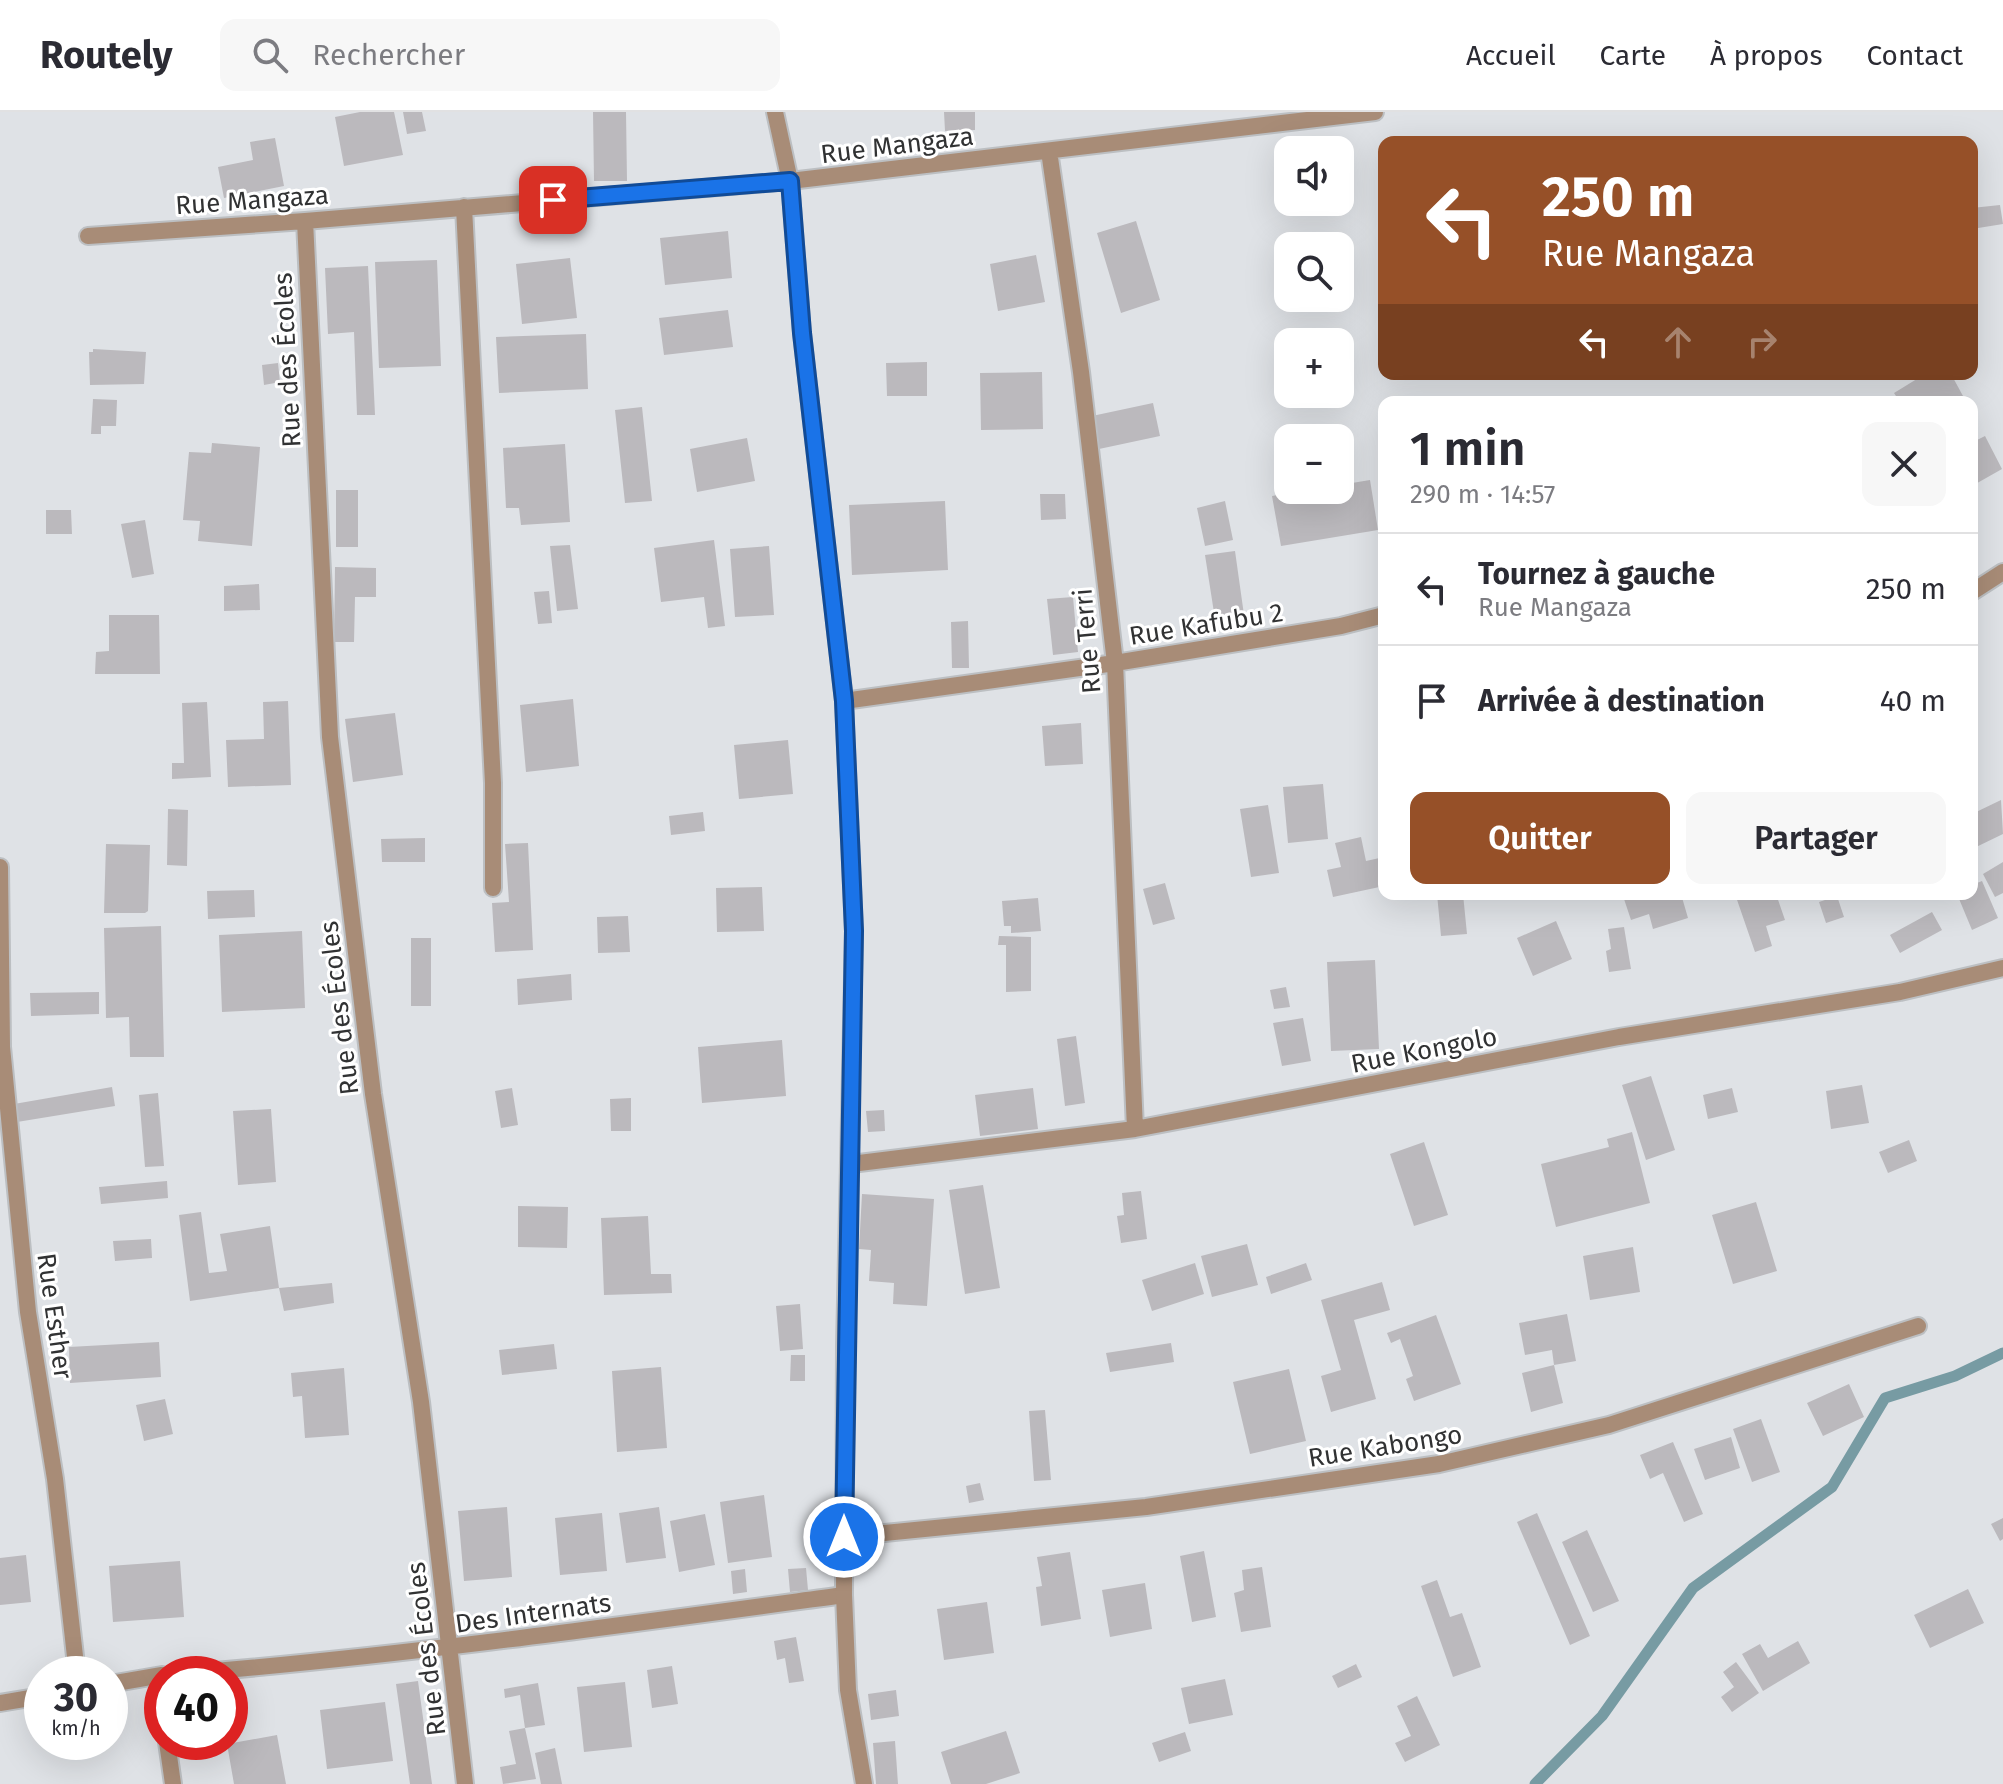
<!DOCTYPE html>
<html lang="fr">
<meta charset="utf-8">
<style>
body{margin:0;font-family:"Fira Sans",sans-serif;background:#f7f7f7;color:#2b2b33;height:100vh;display:flex;flex-direction:column;font-size:30px;white-space:nowrap}
*{box-sizing:border-box;margin:0}
p{font-size:26px;color:#7c7c81}
.icon{flex:none;width:44px;height:44px;fill:none;stroke:currentColor;stroke-width:2;stroke-linecap:round;stroke-linejoin:round}
.map{position:relative;flex:1;overflow:hidden}
.panel{position:absolute;left:1378px;top:284px;width:600px;height:504px;display:flex;flex-direction:column;background:#fff;border-radius:16px;box-shadow:0 8px 32px #0002}
.panel>*{flex:none}
.hud{position:absolute;left:1378px;top:24px;width:600px;height:244px;border-radius:16px;box-shadow:0 8px 32px #0002;background:#965028;color:#fff;overflow:hidden}
.fabs{position:absolute;left:1274px;top:24px;display:grid;gap:16px}
.fabs a{display:grid;place-items:center;width:80px;height:80px;border-radius:16px;background:#fff;box-shadow:0 8px 32px #0002;font-size:40px}
.speed{position:absolute;left:24px;top:1544px;display:flex;gap:16px;font-size:40px;font-weight:700;text-align:center}
.speed>*{display:grid;place-content:center;width:104px;height:104px;border-radius:50%;background:#fff;box-shadow:0 8px 32px #0002;line-height:1}
.speed small{font-size:20px;font-weight:400}
.speed .limit{border:12px solid #d22;background:#fff;color:#111}
.pin{position:absolute;display:grid;place-items:center;width:68px;height:68px;color:#fff;margin:-34px;border-radius:16px;box-shadow:0 4px 12px #0006}
.me{position:absolute;width:88px;margin:-44px;rotate:0deg;stroke-linejoin:round;filter:drop-shadow(0 0 6px #0008)}
.turn{display:flex;align-items:center;gap:28px;height:168px;padding:0 32px;font-size:36px}
.turn .icon{width:104px;height:104px;stroke-width:2.5}
.turn b{display:block;font-size:56px;line-height:68px}
.lanes{display:flex;align-items:center;height:76px;padding:0 32px;background:#0003;justify-content:center;gap:40px;direction:ltr}
.lanes .off{opacity:.35}
.round{display:grid;place-items:center;flex:none;width:84px;height:84px;border-radius:16px;background:#f7f7f7}
.summary{display:flex;align-items:center;justify-content:space-between;height:136px;padding:0 32px}
h1{font-size:48px;font-weight:600;line-height:60px}
.primary-button{display:flex;gap:16px;margin-top:auto;padding:16px 32px}
.primary-button a{flex:1;height:92px;border-radius:16px;background:#965028;color:#fff;font-size:32px;font-weight:600;line-height:92px;text-align:center}
.primary-button a+a{background:#f7f7f7;color:#2b2b33}
ul{padding:0;list-style:none}
li{display:flex;align-items:center;gap:24px;height:112px;padding:0 32px;border-top:2px solid #e1e1e2}
li div{flex:1}
li b{display:block;font-size:30px}
li em{font-style:normal}
header{display:flex;align-items:center;gap:48px;box-sizing:border-box;height:112px;padding:0 40px;background:#fff;border-bottom:2px solid #e1e1e2}
header strong{font-size:38px}
nav{display:flex;gap:44px;margin-inline-start:auto;font-size:28px}
.search{width:560px;height:72px;background:#f7f7f7;display:flex;align-items:center;gap:20px;box-sizing:border-box;padding:0 28px;border-radius:16px;color:#7c7c81;font-size:30px}
.map>svg:first-child{display:block}
.lines{fill:none;stroke-linecap:round;stroke-linejoin:round}
.stream{stroke:#779ba3;stroke-width:11}
.building{fill:#bbb9bd}
.minor-casing{stroke:#bcbfc2;stroke-width:20}
.tertiary-casing{stroke:#bcbfc2;stroke-width:20}
.minor{stroke:#a88c77;stroke-width:16}
.tertiary{stroke:#a88c77;stroke-width:16}
.route-casing{stroke:#114b97;stroke-width:20}
.route{stroke:#1a73e8;stroke-width:14}
.labels{text-anchor:middle;stroke-width:6;stroke-linejoin:round;paint-order:stroke}
.street-label{font-size:26px;fill:#313233;stroke:#fff}
</style>
<header>
<strong>Routely</strong>
<div class="search"><svg class="icon" aria-label="search" viewBox="0 0 24 24"><circle cx="10" cy="10" r="6"/><path d="M15 15l6 6"/></svg>Rechercher</div>
<nav><a>Accueil</a><a>Carte</a><a>À propos</a><a>Contact</a></nav>
</header>
<div class="map">
<svg width="2003" height="1672" viewBox="0 0 2003 1672">
<rect width="100%" height="100%" fill="#dfe2e6"/>
<g class="lines">
<path class="stream" d="M 1535,1672 L 1602,1604 L 1693,1476 L 1832,1375 L 1885,1286 L 1955,1264 L 2003,1241"/>
</g>
<path class="building" d="M 360,0 L 394,0 L 403,43 L 344,54 L 335,5 Z
M 403,0 L 422,0 L 426,19 L 407,22 Z
M 593,0 L 626,0 L 627,69 L 594,69 Z
M 944,0 L 975,0 L 975,18 L 945,19 Z
M 275,26 L 284,74 L 224,86 L 218,55 L 253,48 L 250,30 Z
M 2000,93 L 2003,112 L 1972,117 L 1972,96 Z
M 1136,109 L 1160,188 L 1121,201 L 1097,121 Z
M 728,119 L 732,166 L 665,173 L 660,126 Z
M 1036,143 L 1045,190 L 998,199 L 990,152 Z
M 570,146 L 577,206 L 522,212 L 516,152 Z
M 437,148 L 441,254 L 379,256 L 375,150 Z
M 368,154 L 375,303 L 357,303 L 354,220 L 328,222 L 325,156 Z
M 728,198 L 733,235 L 664,243 L 659,206 Z
M 586,222 L 588,277 L 499,281 L 496,225 Z
M 93,237 L 146,240 L 144,272 L 90,273 L 89,240 L 93,240 Z
M 927,250 L 927,284 L 887,284 L 886,251 Z
M 278,251 L 280,270 L 264,273 L 262,253 Z
M 1042,260 L 1043,317 L 981,318 L 980,261 Z
M 1925,262 L 1951,262 L 1963,284 L 1954,290 L 1900,290 L 1894,281 Z
M 93,287 L 117,288 L 116,314 L 101,314 L 101,322 L 91,322 Z
M 1153,291 L 1160,324 L 1099,337 L 1092,304 Z
M 642,295 L 652,389 L 625,391 L 615,298 Z
M 1972,322 L 1975,329 L 1985,324 L 2002,357 L 1972,374 Z
M 747,326 L 755,369 L 697,380 L 690,337 Z
M 212,331 L 260,335 L 252,434 L 198,429 L 200,409 L 183,408 L 189,340 L 211,341 Z
M 565,332 L 570,410 L 521,413 L 519,396 L 506,396 L 503,336 Z
M 1370,368 L 1378,418 L 1281,434 L 1272,384 L 1308,378 L 1340,378 L 1340,373 Z
M 336,378 L 358,378 L 358,435 L 336,435 Z
M 1040,382 L 1065,382 L 1066,407 L 1041,408 Z
M 945,389 L 948,458 L 852,463 L 849,393 Z
M 1225,389 L 1233,428 L 1205,434 L 1197,396 Z
M 46,398 L 71,398 L 72,422 L 46,422 Z
M 145,408 L 154,462 L 132,466 L 121,412 Z
M 714,428 L 725,514 L 708,516 L 704,485 L 661,490 L 654,436 Z
M 570,433 L 578,497 L 557,499 L 550,434 Z
M 769,434 L 774,503 L 735,505 L 730,437 Z
M 1235,439 L 1244,503 L 1215,507 L 1205,443 Z
M 335,455 L 376,456 L 376,485 L 355,485 L 354,530 L 334,530 Z
M 259,472 L 260,498 L 224,499 L 224,474 Z
M 549,479 L 552,511 L 538,512 L 534,480 Z
M 1073,485 L 1078,540 L 1053,543 L 1047,487 Z
M 109,503 L 159,503 L 160,562 L 95,562 L 96,540 L 109,539 Z
M 968,509 L 969,556 L 952,556 L 951,510 Z
M 573,587 L 579,654 L 526,660 L 520,593 Z
M 288,589 L 291,673 L 228,675 L 226,628 L 264,627 L 263,590 Z
M 207,590 L 211,665 L 172,667 L 172,651 L 184,651 L 182,591 Z
M 395,601 L 403,663 L 353,670 L 345,607 Z
M 1081,611 L 1083,652 L 1045,654 L 1042,614 Z
M 788,628 L 793,682 L 739,687 L 734,633 Z
M 1323,672 L 1328,727 L 1288,731 L 1283,675 Z
M 2001,688 L 2003,722 L 1972,737 L 1972,702 Z
M 1268,693 L 1279,761 L 1251,765 L 1240,697 Z
M 168,697 L 188,698 L 187,754 L 167,753 Z
M 703,700 L 705,719 L 671,723 L 669,704 Z
M 1361,725 L 1366,749 L 1384,745 L 1384,774 L 1333,785 L 1327,758 L 1341,755 L 1335,731 Z
M 425,726 L 425,750 L 382,750 L 381,727 Z
M 528,731 L 533,838 L 495,840 L 492,791 L 509,790 L 505,732 Z
M 106,732 L 150,733 L 148,799 L 145,801 L 104,801 Z
M 2003,750 L 2003,781 L 1995,785 L 1983,762 Z
M 1982,769 L 1998,806 L 1972,818 L 1957,782 L 1972,782 L 1972,773 Z
M 1165,771 L 1175,807 L 1153,813 L 1143,777 Z
M 762,775 L 764,819 L 717,820 L 716,776 Z
M 254,778 L 255,805 L 208,807 L 207,779 Z
M 1437,782 L 1463,782 L 1467,822 L 1441,824 Z
M 1629,782 L 1681,782 L 1688,806 L 1653,817 L 1649,802 L 1631,808 L 1623,784 Z
M 1735,782 L 1756,782 L 1757,786 L 1776,782 L 1785,808 L 1766,814 L 1772,834 L 1755,840 Z
M 1837,784 L 1844,805 L 1826,811 L 1819,790 Z
M 1038,786 L 1041,819 L 1011,821 L 1011,814 L 1004,814 L 1002,789 Z
M 1932,800 L 1942,818 L 1900,841 L 1890,823 Z
M 628,804 L 630,840 L 598,841 L 597,805 Z
M 1556,809 L 1572,847 L 1533,864 L 1517,826 Z
M 161,814 L 164,945 L 130,945 L 129,905 L 106,906 L 104,816 Z
M 1624,815 L 1631,857 L 1609,860 L 1606,839 L 1611,837 L 1608,817 Z
M 302,819 L 305,896 L 222,900 L 219,823 Z
M 999,824 L 1031,825 L 1031,879 L 1006,880 L 1006,833 L 998,833 Z
M 411,826 L 431,826 L 431,894 L 411,894 Z
M 1375,848 L 1379,937 L 1331,939 L 1327,850 Z
M 571,862 L 572,888 L 518,893 L 517,867 Z
M 1286,875 L 1290,895 L 1274,897 L 1270,878 Z
M 99,880 L 99,902 L 31,904 L 30,881 Z
M 1303,906 L 1311,949 L 1282,954 L 1273,911 Z
M 1076,924 L 1085,991 L 1065,994 L 1057,927 Z
M 782,928 L 786,984 L 702,991 L 698,935 Z
M 1651,964 L 1675,1038 L 1646,1048 L 1622,973 Z
M 1862,973 L 1869,1011 L 1831,1017 L 1826,979 Z
M 112,975 L 115,994 L 17,1010 L 14,992 Z
M 512,976 L 518,1013 L 501,1016 L 495,979 Z
M 1033,976 L 1038,1017 L 980,1024 L 975,983 Z
M 1732,976 L 1738,1000 L 1708,1007 L 1703,983 Z
M 158,981 L 164,1054 L 145,1055 L 139,983 Z
M 631,986 L 631,1019 L 611,1019 L 610,987 Z
M 271,997 L 276,1070 L 238,1073 L 233,999 Z
M 884,998 L 885,1019 L 868,1020 L 866,999 Z
M 1632,1020 L 1650,1091 L 1556,1115 L 1541,1052 L 1609,1035 L 1607,1027 Z
M 1909,1028 L 1917,1049 L 1888,1061 L 1879,1040 Z
M 1424,1030 L 1448,1103 L 1414,1114 L 1390,1042 Z
M 167,1069 L 168,1086 L 101,1092 L 99,1075 Z
M 983,1073 L 1000,1176 L 965,1182 L 949,1078 Z
M 1141,1079 L 1147,1127 L 1121,1131 L 1117,1104 L 1124,1103 L 1122,1081 Z
M 862,1082 L 934,1087 L 927,1194 L 893,1192 L 894,1171 L 869,1169 L 871,1138 L 859,1137 Z
M 1756,1090 L 1777,1159 L 1733,1172 L 1712,1103 Z
M 518,1094 L 568,1095 L 567,1136 L 518,1135 Z
M 201,1100 L 209,1161 L 227,1159 L 220,1122 L 270,1114 L 279,1176 L 190,1189 L 179,1103 Z
M 648,1104 L 651,1162 L 671,1162 L 672,1181 L 604,1183 L 601,1106 Z
M 151,1127 L 152,1146 L 115,1149 L 113,1129 Z
M 1247,1132 L 1258,1173 L 1212,1185 L 1201,1144 Z
M 1633,1135 L 1640,1180 L 1590,1188 L 1583,1144 Z
M 1195,1151 L 1204,1182 L 1152,1199 L 1142,1168 Z
M 1306,1151 L 1312,1168 L 1271,1182 L 1266,1165 Z
M 1382,1170 L 1390,1198 L 1354,1208 L 1376,1287 L 1331,1300 L 1321,1264 L 1341,1258 L 1321,1188 Z
M 332,1171 L 334,1191 L 284,1199 L 279,1176 Z
M 800,1192 L 803,1237 L 780,1239 L 776,1194 Z
M 1567,1202 L 1576,1249 L 1554,1253 L 1552,1238 L 1525,1243 L 1519,1211 Z
M 1436,1203 L 1461,1272 L 1414,1289 L 1406,1267 L 1413,1264 L 1400,1227 L 1391,1231 L 1387,1221 Z
M 159,1230 L 161,1265 L 70,1271 L 69,1235 Z
M 1171,1231 L 1174,1250 L 1110,1260 L 1106,1241 Z
M 554,1232 L 557,1257 L 502,1263 L 499,1238 Z
M 791,1243 L 805,1243 L 805,1269 L 790,1269 Z
M 1554,1253 L 1563,1291 L 1531,1300 L 1522,1261 Z
M 661,1255 L 667,1336 L 617,1340 L 612,1259 Z
M 344,1256 L 349,1323 L 305,1326 L 302,1284 L 293,1285 L 291,1261 Z
M 1289,1257 L 1306,1329 L 1250,1342 L 1233,1270 Z
M 1849,1272 L 1864,1305 L 1823,1324 L 1807,1291 Z
M 165,1287 L 173,1322 L 144,1329 L 136,1293 Z
M 1045,1298 L 1051,1368 L 1034,1369 L 1029,1299 Z
M 1761,1307 L 1780,1360 L 1752,1370 L 1733,1317 Z
M 1731,1325 L 1740,1356 L 1705,1368 L 1694,1337 Z
M 1673,1330 L 1703,1402 L 1684,1410 L 1663,1361 L 1650,1367 L 1640,1343 Z
M 980,1371 L 984,1388 L 969,1391 L 966,1374 Z
M 764,1383 L 772,1445 L 728,1451 L 720,1390 Z
M 507,1395 L 512,1465 L 464,1469 L 458,1399 Z
M 659,1395 L 666,1446 L 626,1451 L 619,1401 Z
M 602,1401 L 607,1459 L 560,1463 L 555,1406 Z
M 1537,1401 L 1590,1524 L 1570,1533 L 1517,1410 Z
M 705,1402 L 715,1453 L 679,1460 L 670,1409 Z
M 2003,1406 L 2003,1427 L 2000,1429 L 1991,1412 Z
M 1587,1418 L 1619,1489 L 1593,1500 L 1562,1430 Z
M 1204,1439 L 1216,1505 L 1192,1510 L 1180,1444 Z
M 1070,1440 L 1081,1507 L 1041,1514 L 1036,1475 L 1042,1474 L 1037,1445 Z
M 26,1443 L 31,1490 L 0,1493 L 0,1446 Z
M 180,1449 L 184,1505 L 113,1510 L 109,1454 Z
M 1262,1455 L 1271,1515 L 1241,1520 L 1234,1481 L 1244,1478 L 1242,1458 Z
M 806,1456 L 808,1478 L 790,1480 L 788,1457 Z
M 745,1457 L 747,1480 L 733,1482 L 731,1459 Z
M 1437,1468 L 1450,1505 L 1462,1501 L 1481,1555 L 1453,1565 L 1421,1474 Z
M 1145,1471 L 1152,1517 L 1110,1525 L 1102,1478 Z
M 1968,1477 L 1984,1511 L 1930,1536 L 1914,1503 Z
M 987,1490 L 994,1541 L 944,1548 L 937,1497 Z
M 796,1525 L 804,1569 L 789,1571 L 785,1546 L 777,1548 L 774,1529 Z
M 1798,1529 L 1810,1551 L 1763,1579 L 1742,1542 L 1760,1532 L 1768,1546 Z
M 1736,1550 L 1759,1581 L 1732,1600 L 1721,1585 L 1734,1575 L 1723,1560 Z
M 1356,1552 L 1362,1565 L 1338,1576 L 1332,1564 Z
M 672,1554 L 678,1592 L 652,1596 L 647,1558 Z
M 1225,1567 L 1233,1603 L 1189,1612 L 1181,1576 Z
M 418,1569 L 432,1672 L 410,1672 L 396,1572 Z
M 625,1570 L 632,1635 L 584,1640 L 577,1575 Z
M 538,1571 L 545,1613 L 525,1616 L 520,1583 L 505,1586 L 504,1577 Z
M 896,1578 L 899,1604 L 871,1608 L 868,1582 Z
M 1417,1584 L 1440,1633 L 1405,1650 L 1395,1631 L 1411,1624 L 1397,1594 Z
M 385,1590 L 393,1649 L 327,1657 L 320,1598 Z
M 525,1616 L 536,1667 L 503,1672 L 500,1655 L 516,1652 L 509,1619 Z
M 1006,1619 L 1020,1661 L 986,1672 L 951,1672 L 941,1640 Z
M 1185,1620 L 1191,1639 L 1159,1650 L 1152,1631 Z
M 277,1623 L 286,1672 L 234,1672 L 227,1632 Z
M 895,1629 L 898,1672 L 876,1672 L 873,1631 Z
M 555,1636 L 562,1672 L 541,1672 L 535,1641 Z"/>
<g class="lines">
<g class="minor-casing">
<path id="minor" d="M 1049,39 L 1081,260 L 1115,551 L 1135,1017
M 464,95 L 493,671 L 493,776
M 305,109 L 330,625 L 373,982 L 421,1290 L 465,1672
M 88,124 L 305,109 L 790,69 L 1375,0
M 1972,480 L 2003,460
M 844,589 L 1115,551 L 1341,514 L 1384,503
M 0,755 L 2,935 L 28,1200 L 55,1367 L 77,1562
M 851,1052 L 1135,1017 L 1619,925 L 1900,880 L 2003,856
M 844,1425 L 1146,1395 L 1439,1352 L 1609,1313 L 1918,1214
M 180,1562 C 402,1544 623,1513 844,1483
M 157,1564 L 162,1599
M 110,1572 L 162,1563
M 0,1591 L 42,1584
M 167,1630 L 173,1672"/>
</g>
<g class="tertiary-casing">
<path id="tertiary" d="M 775,0 L 790,69 L 802,221 L 844,589 L 854,819 L 845,1235 L 844,1483 L 848,1578 L 864,1672"/>
</g>
<use href="#minor" class="minor"/>
<use href="#tertiary" class="tertiary"/>
</g>
<g class="lines">
<g class="route-casing">
<path id="route" d="M 553,88 L 790,69 L 802,221 L 844,589 L 854,819 L 844,1425"/>
</g>
<use href="#route" class="route"/>
</g>
<g class="labels">
<g class="street-label">
<text transform="translate(897 33) rotate(-7)" y="9">Rue Mangaza</text>
<text transform="translate(252 88) rotate(-4)" y="9">Rue Mangaza</text>
<text transform="translate(287 248) rotate(-93)" y="9">Rue des Écoles</text>
<text transform="translate(1206 512) rotate(-9)" y="9">Rue Kafubu 2</text>
<text transform="translate(1087 529) rotate(-95)" y="9">Rue Terri</text>
<text transform="translate(339 896) rotate(-97)" y="9">Rue des Écoles</text>
<text transform="translate(1424 938) rotate(-11)" y="9">Rue Kongolo</text>
<text transform="translate(55 1204) rotate(82)" y="9">Rue Esther</text>
<text transform="translate(1385 1334) rotate(-9)" y="9">Rue Kabongo</text>
<text transform="translate(533 1501) rotate(-8)" y="9">Des Internats</text>
<text transform="translate(426 1537) rotate(-97)" y="9">Rue des Écoles</text>
</g>
</g>
</svg>
<div class="fabs">
<a><svg class="icon" aria-label="sound" viewBox="0 0 24 24"><path d="M4 9h4l5-4v14l-5-4H4zM17 9q2 3 0 6"/></svg></a>
<a><svg class="icon" aria-label="search" viewBox="0 0 24 24"><circle cx="10" cy="10" r="6"/><path d="M15 15l6 6"/></svg></a>
<a>+</a>
<a>−</a>
</div>
<div class="speed"><div>30<small>km/h</small></div><div class="limit">40</div></div>
<div class="pin" style="left:553px;top:88px;background:#d93025"><svg class="icon" aria-label="arrive" viewBox="0 0 24 24"><path d="M6 21V4h12l-3 4 3 4H6"/></svg></div>
<svg class="me" style="left:844px;top:1425px" viewBox="-20 -20 40 40"><circle r="17" fill="#1a73e8" stroke="#fff" stroke-width="3"/><path d="M0-11L8 9 0 5-8 9z" fill="#fff"/></svg>
<div class="hud">
<div class="turn"><svg class="icon" aria-label="left" viewBox="0 0 24 24"><path d="M17 20v-9H6M10 6l-5 5 5 5"/></svg><div><b>250 m</b>Rue Mangaza</div></div>
<div class="lanes"><svg class="icon" aria-label="left" viewBox="0 0 24 24"><path d="M17 20v-9H6M10 6l-5 5 5 5"/></svg><svg class="icon off" aria-label="ahead" viewBox="0 0 24 24"><path d="M12 20V5M6 11l6-6 6 6"/></svg><svg class="icon off" aria-label="right" viewBox="0 0 24 24"><path d="M7 20v-9h11M14 6l5 5-5 5"/></svg></div>
</div>
<section class="panel">
<div class="summary"><div><h1>1 min</h1><p>290 m · 14:57</p></div><a class="round"><svg class="icon" aria-label="close" viewBox="0 0 24 24"><path d="M6 6l12 12M18 6L6 18"/></svg></a></div>
<ul>
<li><svg class="icon" aria-label="left" viewBox="0 0 24 24"><path d="M17 20v-9H6M10 6l-5 5 5 5"/></svg><div><b>Tournez à gauche</b><p>Rue Mangaza</p></div><em>250 m</em></li>
<li><svg class="icon" aria-label="arrive" viewBox="0 0 24 24"><path d="M6 21V4h12l-3 4 3 4H6"/></svg><div><b>Arrivée à destination</b></div><em>40 m</em></li>
</ul>
<div class="primary-button"><a>Quitter</a><a>Partager</a></div>
</section>
</div>
